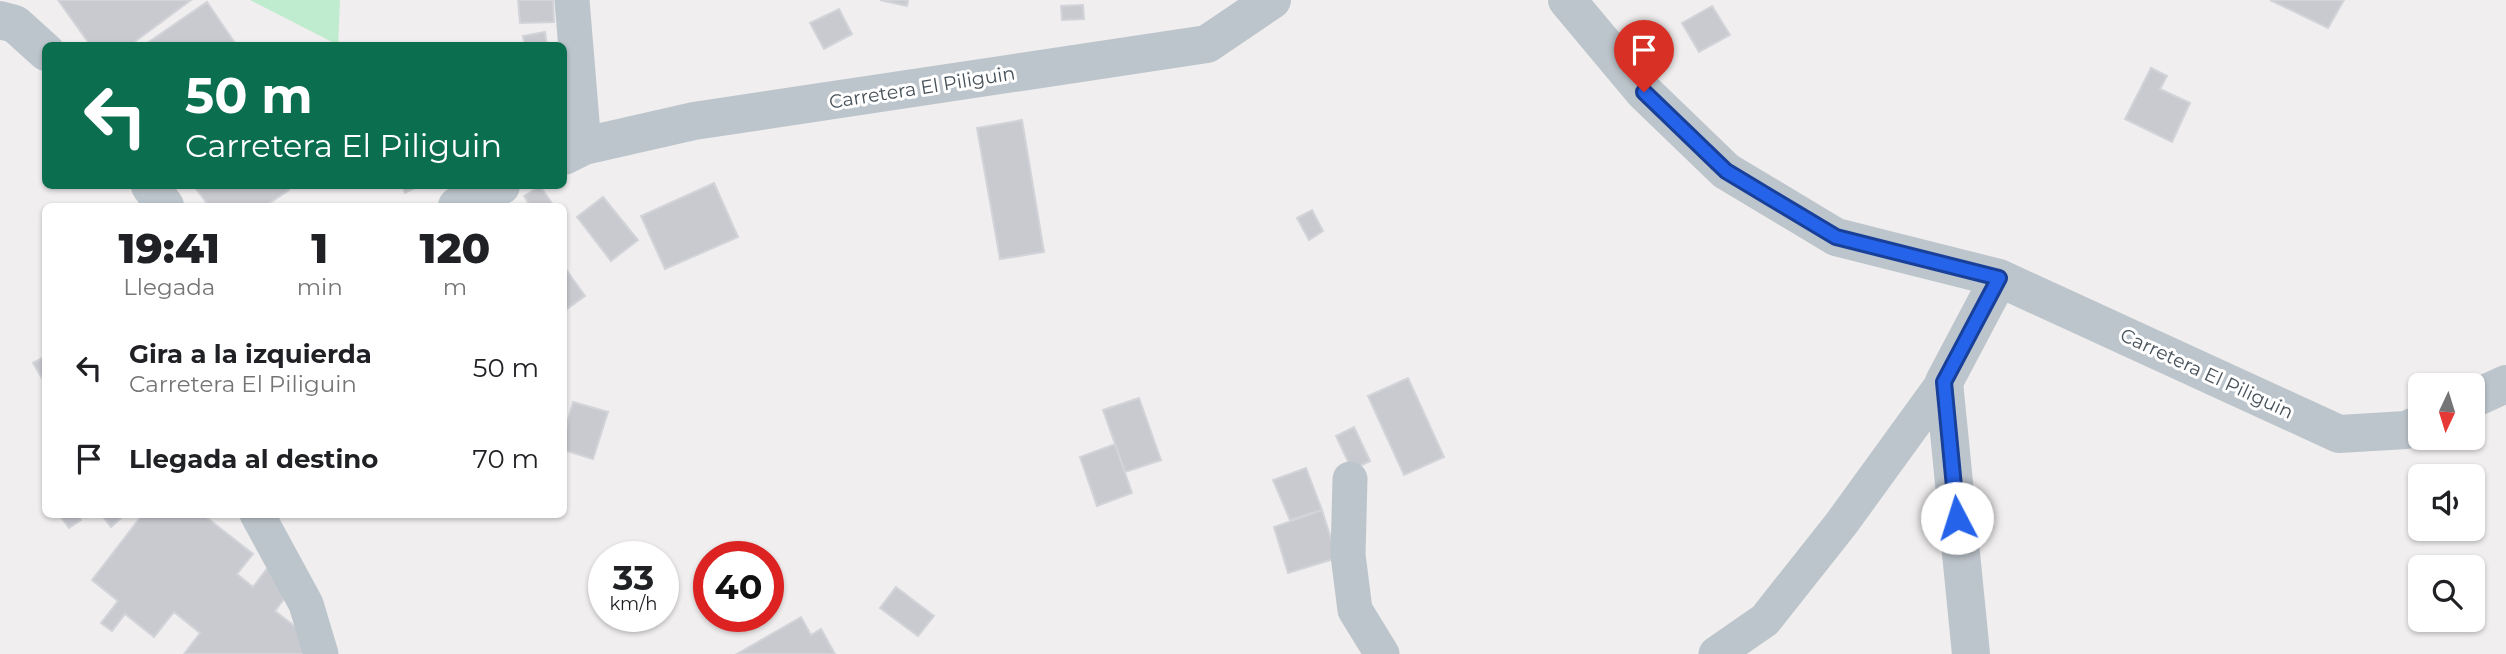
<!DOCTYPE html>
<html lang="es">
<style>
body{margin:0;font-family:Montserrat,sans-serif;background:#f2f2f2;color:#202124;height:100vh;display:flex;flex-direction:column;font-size:26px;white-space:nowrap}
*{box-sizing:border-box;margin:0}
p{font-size:23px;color:#757577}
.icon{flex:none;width:38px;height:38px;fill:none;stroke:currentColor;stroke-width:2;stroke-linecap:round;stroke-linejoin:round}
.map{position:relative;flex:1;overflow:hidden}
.sheet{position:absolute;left:42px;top:203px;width:525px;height:315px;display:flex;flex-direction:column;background:#fff;border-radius:10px;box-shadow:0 2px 5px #0004}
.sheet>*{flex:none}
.banner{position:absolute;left:42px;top:42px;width:525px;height:147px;border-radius:10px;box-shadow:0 2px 5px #0004;background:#0b6e4f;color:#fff;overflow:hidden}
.needle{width:46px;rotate:184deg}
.fabs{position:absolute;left:2408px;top:373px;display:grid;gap:14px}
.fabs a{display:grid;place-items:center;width:77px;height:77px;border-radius:10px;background:#fff;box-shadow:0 2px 5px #0004;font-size:35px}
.speed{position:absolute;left:588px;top:541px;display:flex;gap:14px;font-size:35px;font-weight:700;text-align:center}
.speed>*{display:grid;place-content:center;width:91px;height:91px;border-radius:50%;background:#fff;box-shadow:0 2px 5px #0004;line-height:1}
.speed small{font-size:18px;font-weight:400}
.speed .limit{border:10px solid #d22;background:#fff;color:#111}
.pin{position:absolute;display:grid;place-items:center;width:60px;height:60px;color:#fff;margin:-72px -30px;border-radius:50% 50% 50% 0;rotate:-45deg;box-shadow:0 0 7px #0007}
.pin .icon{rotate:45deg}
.me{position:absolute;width:77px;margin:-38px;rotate:355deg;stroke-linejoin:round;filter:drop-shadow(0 0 5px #0008)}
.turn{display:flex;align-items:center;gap:24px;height:147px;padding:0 28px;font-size:32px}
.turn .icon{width:91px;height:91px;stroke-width:2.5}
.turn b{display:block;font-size:49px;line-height:60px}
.eta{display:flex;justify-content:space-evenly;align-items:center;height:119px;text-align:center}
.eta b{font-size:42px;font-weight:800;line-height:49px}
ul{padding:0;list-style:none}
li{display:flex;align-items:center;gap:21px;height:91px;padding:0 28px}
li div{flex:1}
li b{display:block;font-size:26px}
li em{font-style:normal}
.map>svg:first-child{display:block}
.green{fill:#bfebcf}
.building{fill:#c8cad0;stroke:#d2d4d9;stroke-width:2}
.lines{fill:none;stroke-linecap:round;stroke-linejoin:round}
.minor{stroke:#bdc5cc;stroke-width:35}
.tertiary{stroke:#bdc5cc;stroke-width:38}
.route-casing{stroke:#184099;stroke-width:18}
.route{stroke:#2563eb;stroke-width:12}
.labels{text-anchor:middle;stroke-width:6;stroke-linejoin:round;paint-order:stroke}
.street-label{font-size:19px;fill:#475159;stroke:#fff}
</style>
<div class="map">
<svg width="2506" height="654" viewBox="0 0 2506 654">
<rect width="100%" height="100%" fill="#f0eeee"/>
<path class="green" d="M 250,0 L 340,0 L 338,45 Z"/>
<path class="building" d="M 58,0 L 191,0 L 129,46 L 91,46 Z
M 518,0 L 553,0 L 554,22 L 520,23 Z
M 880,0 L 908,0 L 907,6 Z
M 2270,0 L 2344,0 L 2328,28 Z
M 207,2 L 237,46 L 143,46 Z
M 1083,5 L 1084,19 L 1062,20 L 1061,6 Z
M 1712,6 L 1730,35 L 1699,52 L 1682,23 Z
M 839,9 L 852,34 L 824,49 L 810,23 Z
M 545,32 L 547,46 L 525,46 L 523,36 Z
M 2151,68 L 2167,76 L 2160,89 L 2190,103 L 2172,142 L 2125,119 Z
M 1022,120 L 1044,252 L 1000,259 L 977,128 Z
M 714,183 L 738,237 L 665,269 L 641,216 Z
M 194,186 L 286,186 L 289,190 L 265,206 L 209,206 Z
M 402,186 L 419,186 L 405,193 Z
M 540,186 L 554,206 L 526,206 L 529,204 L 524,196 Z
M 603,197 L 638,240 L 611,261 L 577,217 Z
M 1312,210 L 1323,231 L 1309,240 L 1297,218 Z
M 565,268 L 585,296 L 564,311 L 564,269 Z
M 46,356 L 46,385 L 33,363 Z
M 1408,378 L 1444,457 L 1404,475 L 1368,396 Z
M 1139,398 L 1161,460 L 1125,472 L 1103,410 Z
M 573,402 L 608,412 L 593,459 L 564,450 L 564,435 Z
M 1354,427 L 1370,461 L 1352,470 L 1336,436 Z
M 1115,444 L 1132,493 L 1097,506 L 1080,457 Z
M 1306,468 L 1322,510 L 1290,520 L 1273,480 Z
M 1322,510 L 1337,558 L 1288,573 L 1274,527 Z
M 63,514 L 77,514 L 81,520 L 69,528 L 60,516 Z
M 101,514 L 118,514 L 121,518 L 111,527 Z
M 143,514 L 202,514 L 253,554 L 237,574 L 253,587 L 269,566 L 294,586 L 275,611 L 316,643 L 307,654 L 184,654 L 200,633 L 174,612 L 154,637 L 125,614 L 112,631 L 101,623 L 118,601 L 92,580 Z
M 896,587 L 934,616 L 918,636 L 880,608 Z
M 801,617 L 811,635 L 821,629 L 835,654 L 737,654 Z"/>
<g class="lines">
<path class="minor" d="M 572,0 L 584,146
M 1350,479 L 1348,555 L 1355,610 L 1382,654
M 257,514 L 306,604 L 321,654
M 1716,654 L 1765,620 L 1841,524 L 1944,382"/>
<path class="tertiary" d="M 1567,0 L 1644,92 L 1726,171 L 1836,237 L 1999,278 L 2339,434 L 2406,430 L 2420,424
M 0,20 L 15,24 L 46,52
M 564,156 L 584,146 L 694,121 L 1207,44 L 1272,0
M 150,186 L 165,206
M 457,206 L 501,186
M 2473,399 L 2506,384
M 1971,654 L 1944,382 L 1999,278"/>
</g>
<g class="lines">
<g class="route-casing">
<path id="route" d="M 1644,92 L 1726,171 L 1836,237 L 1999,278 L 1944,382 L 1957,518"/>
</g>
<use href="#route" class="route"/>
</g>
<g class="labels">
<g class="street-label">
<text transform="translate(922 87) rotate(-9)" y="7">Carretera El Piliguin</text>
<text transform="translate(2207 373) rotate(25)" y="7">Carretera El Piliguin</text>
</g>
</g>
</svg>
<div class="fabs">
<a><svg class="needle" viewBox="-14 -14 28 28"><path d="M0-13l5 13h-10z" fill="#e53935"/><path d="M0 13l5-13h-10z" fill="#757577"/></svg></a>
<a><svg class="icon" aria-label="sound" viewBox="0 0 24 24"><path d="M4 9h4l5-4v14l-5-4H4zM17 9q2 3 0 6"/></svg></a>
<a><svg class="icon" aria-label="search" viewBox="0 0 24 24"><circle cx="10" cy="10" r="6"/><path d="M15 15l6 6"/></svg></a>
</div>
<div class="speed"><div>33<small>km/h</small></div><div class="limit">40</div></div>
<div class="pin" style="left:1644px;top:92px;background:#d93025"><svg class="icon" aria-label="arrive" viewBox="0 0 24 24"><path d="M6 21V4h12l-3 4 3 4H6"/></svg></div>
<svg class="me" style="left:1957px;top:518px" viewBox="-20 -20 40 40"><circle r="19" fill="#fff"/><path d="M0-13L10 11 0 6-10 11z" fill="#2563eb"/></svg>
<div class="banner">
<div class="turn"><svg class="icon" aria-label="left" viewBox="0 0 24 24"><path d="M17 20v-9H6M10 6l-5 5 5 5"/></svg><div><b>50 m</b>Carretera El Piliguin</div></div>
</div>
<section class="sheet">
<div class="eta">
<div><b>19:41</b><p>Llegada</p></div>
<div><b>1</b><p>min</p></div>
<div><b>120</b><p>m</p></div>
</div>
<ul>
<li><svg class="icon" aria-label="left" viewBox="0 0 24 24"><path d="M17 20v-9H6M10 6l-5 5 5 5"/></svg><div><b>Gira a la izquierda</b><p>Carretera El Piliguin</p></div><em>50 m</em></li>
<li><svg class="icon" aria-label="arrive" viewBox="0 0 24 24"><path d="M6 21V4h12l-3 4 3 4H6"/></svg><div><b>Llegada al destino</b></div><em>70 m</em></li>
</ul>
</section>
</div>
